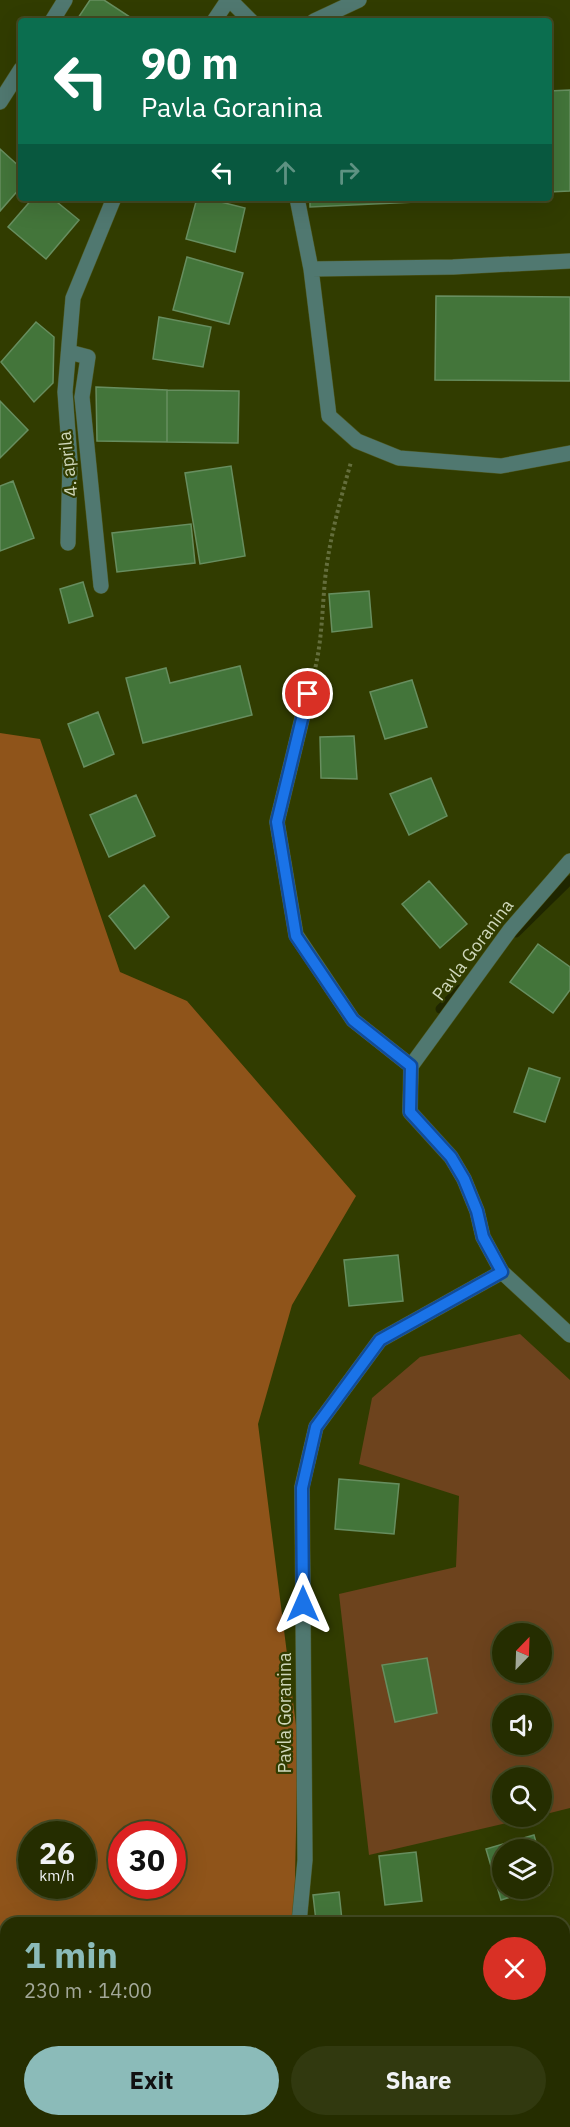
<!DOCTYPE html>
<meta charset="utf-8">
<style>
body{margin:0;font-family:"IBM Plex Sans",sans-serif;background:#31390f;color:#f1f3f6;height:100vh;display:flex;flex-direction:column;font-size:22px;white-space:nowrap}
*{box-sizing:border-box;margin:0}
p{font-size:20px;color:#a3a899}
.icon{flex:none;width:33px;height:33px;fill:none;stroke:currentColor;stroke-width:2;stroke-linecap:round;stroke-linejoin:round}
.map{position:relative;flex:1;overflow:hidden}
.drawer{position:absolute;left:0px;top:1917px;width:570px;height:210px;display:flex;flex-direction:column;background:#252d00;border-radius:18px 18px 0 0;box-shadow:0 6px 24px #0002,0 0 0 2px #424922}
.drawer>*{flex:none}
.hud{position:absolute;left:18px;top:18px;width:534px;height:183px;border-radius:6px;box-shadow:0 6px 24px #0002,0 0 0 2px #424922;background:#0b6e4f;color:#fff;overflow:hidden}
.needle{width:39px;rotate:23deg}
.tools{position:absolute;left:492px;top:1623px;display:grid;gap:12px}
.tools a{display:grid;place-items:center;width:60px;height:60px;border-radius:50%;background:#252d00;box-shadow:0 6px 24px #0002,0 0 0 2px #424922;font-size:30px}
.speed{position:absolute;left:18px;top:1821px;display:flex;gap:12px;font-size:30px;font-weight:700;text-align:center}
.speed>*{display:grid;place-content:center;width:78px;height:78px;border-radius:50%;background:#252d00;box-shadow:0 6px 24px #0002,0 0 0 2px #424922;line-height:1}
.speed small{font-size:15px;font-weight:400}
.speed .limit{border:9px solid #d22;background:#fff;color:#111}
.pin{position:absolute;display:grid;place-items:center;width:51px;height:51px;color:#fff;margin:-26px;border:3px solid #fff;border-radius:50%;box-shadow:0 2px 6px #0007}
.me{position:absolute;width:66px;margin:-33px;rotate:0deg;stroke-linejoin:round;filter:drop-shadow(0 0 4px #0008)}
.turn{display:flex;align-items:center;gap:21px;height:126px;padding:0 24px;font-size:27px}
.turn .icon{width:78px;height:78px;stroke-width:2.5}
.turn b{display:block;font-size:42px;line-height:51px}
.lanes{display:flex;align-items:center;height:57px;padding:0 24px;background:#0003;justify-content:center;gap:30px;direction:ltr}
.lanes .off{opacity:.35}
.round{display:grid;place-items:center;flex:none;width:63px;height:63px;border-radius:32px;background:#31390f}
.summary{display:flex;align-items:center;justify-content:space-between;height:102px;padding:0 24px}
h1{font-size:36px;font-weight:700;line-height:45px;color:#8bbbb9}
.action{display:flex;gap:12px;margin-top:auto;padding:12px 24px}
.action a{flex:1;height:69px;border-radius:36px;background:#8bbbb9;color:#111;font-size:24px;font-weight:700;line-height:69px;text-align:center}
.action a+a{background:#31390f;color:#f1f3f6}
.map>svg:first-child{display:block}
.green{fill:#6d431d;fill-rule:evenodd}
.forest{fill:#8f541a;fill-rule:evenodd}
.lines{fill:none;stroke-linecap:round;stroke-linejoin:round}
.stream{stroke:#1f2600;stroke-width:9}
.building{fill:#43753a;stroke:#678e5f;stroke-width:1.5}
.minor-casing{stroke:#4d5821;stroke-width:16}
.path{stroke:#646e3c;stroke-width:4;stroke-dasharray:3 3;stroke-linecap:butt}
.minor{stroke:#507870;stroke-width:15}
.route-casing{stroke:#114b97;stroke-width:15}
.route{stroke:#1a73e8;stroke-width:10}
.labels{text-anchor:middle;stroke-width:4.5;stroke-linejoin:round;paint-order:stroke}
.street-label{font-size:18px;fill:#cfd7ba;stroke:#313c00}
</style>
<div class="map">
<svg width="570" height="2127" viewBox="0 0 570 2127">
<rect width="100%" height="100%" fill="#313c00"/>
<path class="green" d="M 520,1334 L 570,1380 L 570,1808 L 542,1815 L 542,1778 L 502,1778 L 502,1816 L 533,1817 L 369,1855 L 339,1594 L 456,1567 L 459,1496 L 359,1464 L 372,1398 L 420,1357 ZM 502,1634 L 542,1634 L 542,1672 L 502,1672 ZM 502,1706 L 542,1706 L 542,1744 L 502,1744 Z
M 278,2121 L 477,2121 L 479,2127 L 276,2127 Z"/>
<path class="forest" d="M 0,733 L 40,739 L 120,972 L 187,1001 L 356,1196 L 292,1305 L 258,1424 L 298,1741 L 294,1923 L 6,1923 L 6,2121 L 278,2121 L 276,2127 L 0,2127 ZM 32,1834 L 82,1834 L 82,1886 L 32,1886 ZM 122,1834 L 172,1834 L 172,1886 L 122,1886 Z"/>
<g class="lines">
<path class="stream" d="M 516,933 L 570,880
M 440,1009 L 460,989"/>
</g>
<path class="building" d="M 90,0 L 104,0 L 133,19 L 132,21 L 76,21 Z
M 570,90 L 570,191 L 549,192 L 549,91 Z
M 0,149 L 21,168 L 21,187 L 0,211 Z
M 33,198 L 52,198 L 79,220 L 46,259 L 8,227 Z
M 197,198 L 205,198 L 245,208 L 235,252 L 186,239 Z
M 310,198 L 480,198 L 480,199 L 310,207 Z
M 187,257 L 243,273 L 229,324 L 173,310 Z
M 436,296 L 570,297 L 570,381 L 435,380 Z
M 159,317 L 211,327 L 203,367 L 153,359 Z
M 36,322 L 54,337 L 53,383 L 34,402 L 1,362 Z
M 96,387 L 167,390 L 167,442 L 97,441 Z
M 167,390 L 239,391 L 238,443 L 167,442 Z
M 0,401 L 28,430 L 0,458 Z
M 231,466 L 245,556 L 200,564 L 185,473 Z
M 13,481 L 34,538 L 0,551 L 0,486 Z
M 191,524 L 195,563 L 117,572 L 112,533 Z
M 83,582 L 93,616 L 69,623 L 60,589 Z
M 369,591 L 372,627 L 332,632 L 329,594 Z
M 240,666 L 252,715 L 143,743 L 126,678 L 166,668 L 170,683 Z
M 412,680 L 427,727 L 385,739 L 370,692 Z
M 98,712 L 114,754 L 84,767 L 68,724 Z
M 354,736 L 357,779 L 321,778 L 320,737 Z
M 431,778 L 447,816 L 409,835 L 390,794 Z
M 136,795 L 155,836 L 109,857 L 90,815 Z
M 429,881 L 467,924 L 440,948 L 402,904 Z
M 144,885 L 169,917 L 135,949 L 109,916 Z
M 538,944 L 570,967 L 570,990 L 553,1013 L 510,982 Z
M 529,1068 L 560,1078 L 545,1122 L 514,1112 Z
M 398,1255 L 403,1301 L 349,1306 L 344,1260 Z
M 339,1479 L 399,1484 L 394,1534 L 335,1529 Z
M 427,1658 L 437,1713 L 395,1722 L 382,1665 Z
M 534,1835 L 538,1850 L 502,1850 L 502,1888 L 539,1888 L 501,1900 L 486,1849 Z
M 416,1852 L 422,1901 L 385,1905 L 379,1856 Z
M 542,1860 L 549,1885 L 542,1888 Z
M 339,1892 L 342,1920 L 356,1919 L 357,1923 L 307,1923 L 316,1921 L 313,1895 Z
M 570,2054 L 570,2094 L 569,2095 L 564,2076 L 564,2055 Z"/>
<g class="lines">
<g class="minor-casing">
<path id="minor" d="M 230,0 L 251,21
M 52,21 L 65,0
M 214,21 L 228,0
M 314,21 L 359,0
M 0,102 L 21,69
M 297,198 L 311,269 L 329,416 L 357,441 L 399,458 L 501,466 L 570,453
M 311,269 L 453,267 L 570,261
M 69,352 L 88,357 L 82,397 L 101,586
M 68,543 L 70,461 L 65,392 L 73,298 L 114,198
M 308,694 L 277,822 L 296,935 L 353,1020 L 411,1066
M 570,861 L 510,930 L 411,1066 L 410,1112 L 451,1157 L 464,1179 L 477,1211 L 483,1237 L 502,1272 L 570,1335
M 299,1923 L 305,1860 L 302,1487 L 316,1427 L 380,1340 L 502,1272
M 564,1989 L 570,1985
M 282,2127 L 282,2121"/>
</g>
<path class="path" d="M 314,673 C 322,642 322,612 325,580 C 329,540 340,501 351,462"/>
<use href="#minor" class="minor"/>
</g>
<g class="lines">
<g class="route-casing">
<path id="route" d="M 303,1604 L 302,1488 L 316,1427 L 380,1340 L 502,1272 L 483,1237 L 477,1211 L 464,1179 L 451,1157 L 410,1112 L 411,1066 L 353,1020 L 296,936 L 277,822 L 308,694"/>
</g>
<use href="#route" class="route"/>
</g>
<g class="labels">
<g class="street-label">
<text transform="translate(68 464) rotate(-96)" y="6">4. aprila</text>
<text transform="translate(473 950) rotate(-53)" y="6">Pavla Goranina</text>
<text transform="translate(285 1713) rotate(-90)" y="6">Pavla Goranina</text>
</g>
</g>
</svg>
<div class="tools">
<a><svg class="needle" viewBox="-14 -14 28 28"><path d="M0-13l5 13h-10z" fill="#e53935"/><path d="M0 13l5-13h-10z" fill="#a3a899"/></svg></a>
<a><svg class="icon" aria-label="sound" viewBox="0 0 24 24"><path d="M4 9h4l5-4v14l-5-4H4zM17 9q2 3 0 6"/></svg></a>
<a><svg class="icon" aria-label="search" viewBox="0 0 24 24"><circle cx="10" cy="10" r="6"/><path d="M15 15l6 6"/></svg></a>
<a><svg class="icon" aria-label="layers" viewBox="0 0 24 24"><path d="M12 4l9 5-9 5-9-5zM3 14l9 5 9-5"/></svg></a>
</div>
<div class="speed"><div>26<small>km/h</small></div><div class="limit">30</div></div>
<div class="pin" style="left:308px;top:694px;background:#d93025"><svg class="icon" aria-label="arrive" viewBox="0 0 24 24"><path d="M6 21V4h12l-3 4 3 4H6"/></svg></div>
<svg class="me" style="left:303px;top:1604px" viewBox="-20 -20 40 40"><path d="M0-17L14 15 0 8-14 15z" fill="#1a73e8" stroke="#fff" stroke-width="4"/></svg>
<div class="hud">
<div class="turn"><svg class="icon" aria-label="left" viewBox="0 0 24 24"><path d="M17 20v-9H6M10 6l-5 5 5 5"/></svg><div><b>90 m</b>Pavla Goranina</div></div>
<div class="lanes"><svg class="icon" aria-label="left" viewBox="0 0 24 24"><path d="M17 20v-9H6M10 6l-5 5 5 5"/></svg><svg class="icon off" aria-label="ahead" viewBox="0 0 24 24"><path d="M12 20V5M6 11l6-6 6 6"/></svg><svg class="icon off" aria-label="right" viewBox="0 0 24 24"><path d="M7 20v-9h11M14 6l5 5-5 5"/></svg></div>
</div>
<section class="drawer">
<div class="summary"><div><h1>1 min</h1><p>230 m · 14:00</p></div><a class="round" style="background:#d93025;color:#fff"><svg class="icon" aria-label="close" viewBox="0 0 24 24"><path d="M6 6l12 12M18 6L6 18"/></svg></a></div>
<div class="action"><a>Exit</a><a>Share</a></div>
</section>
</div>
